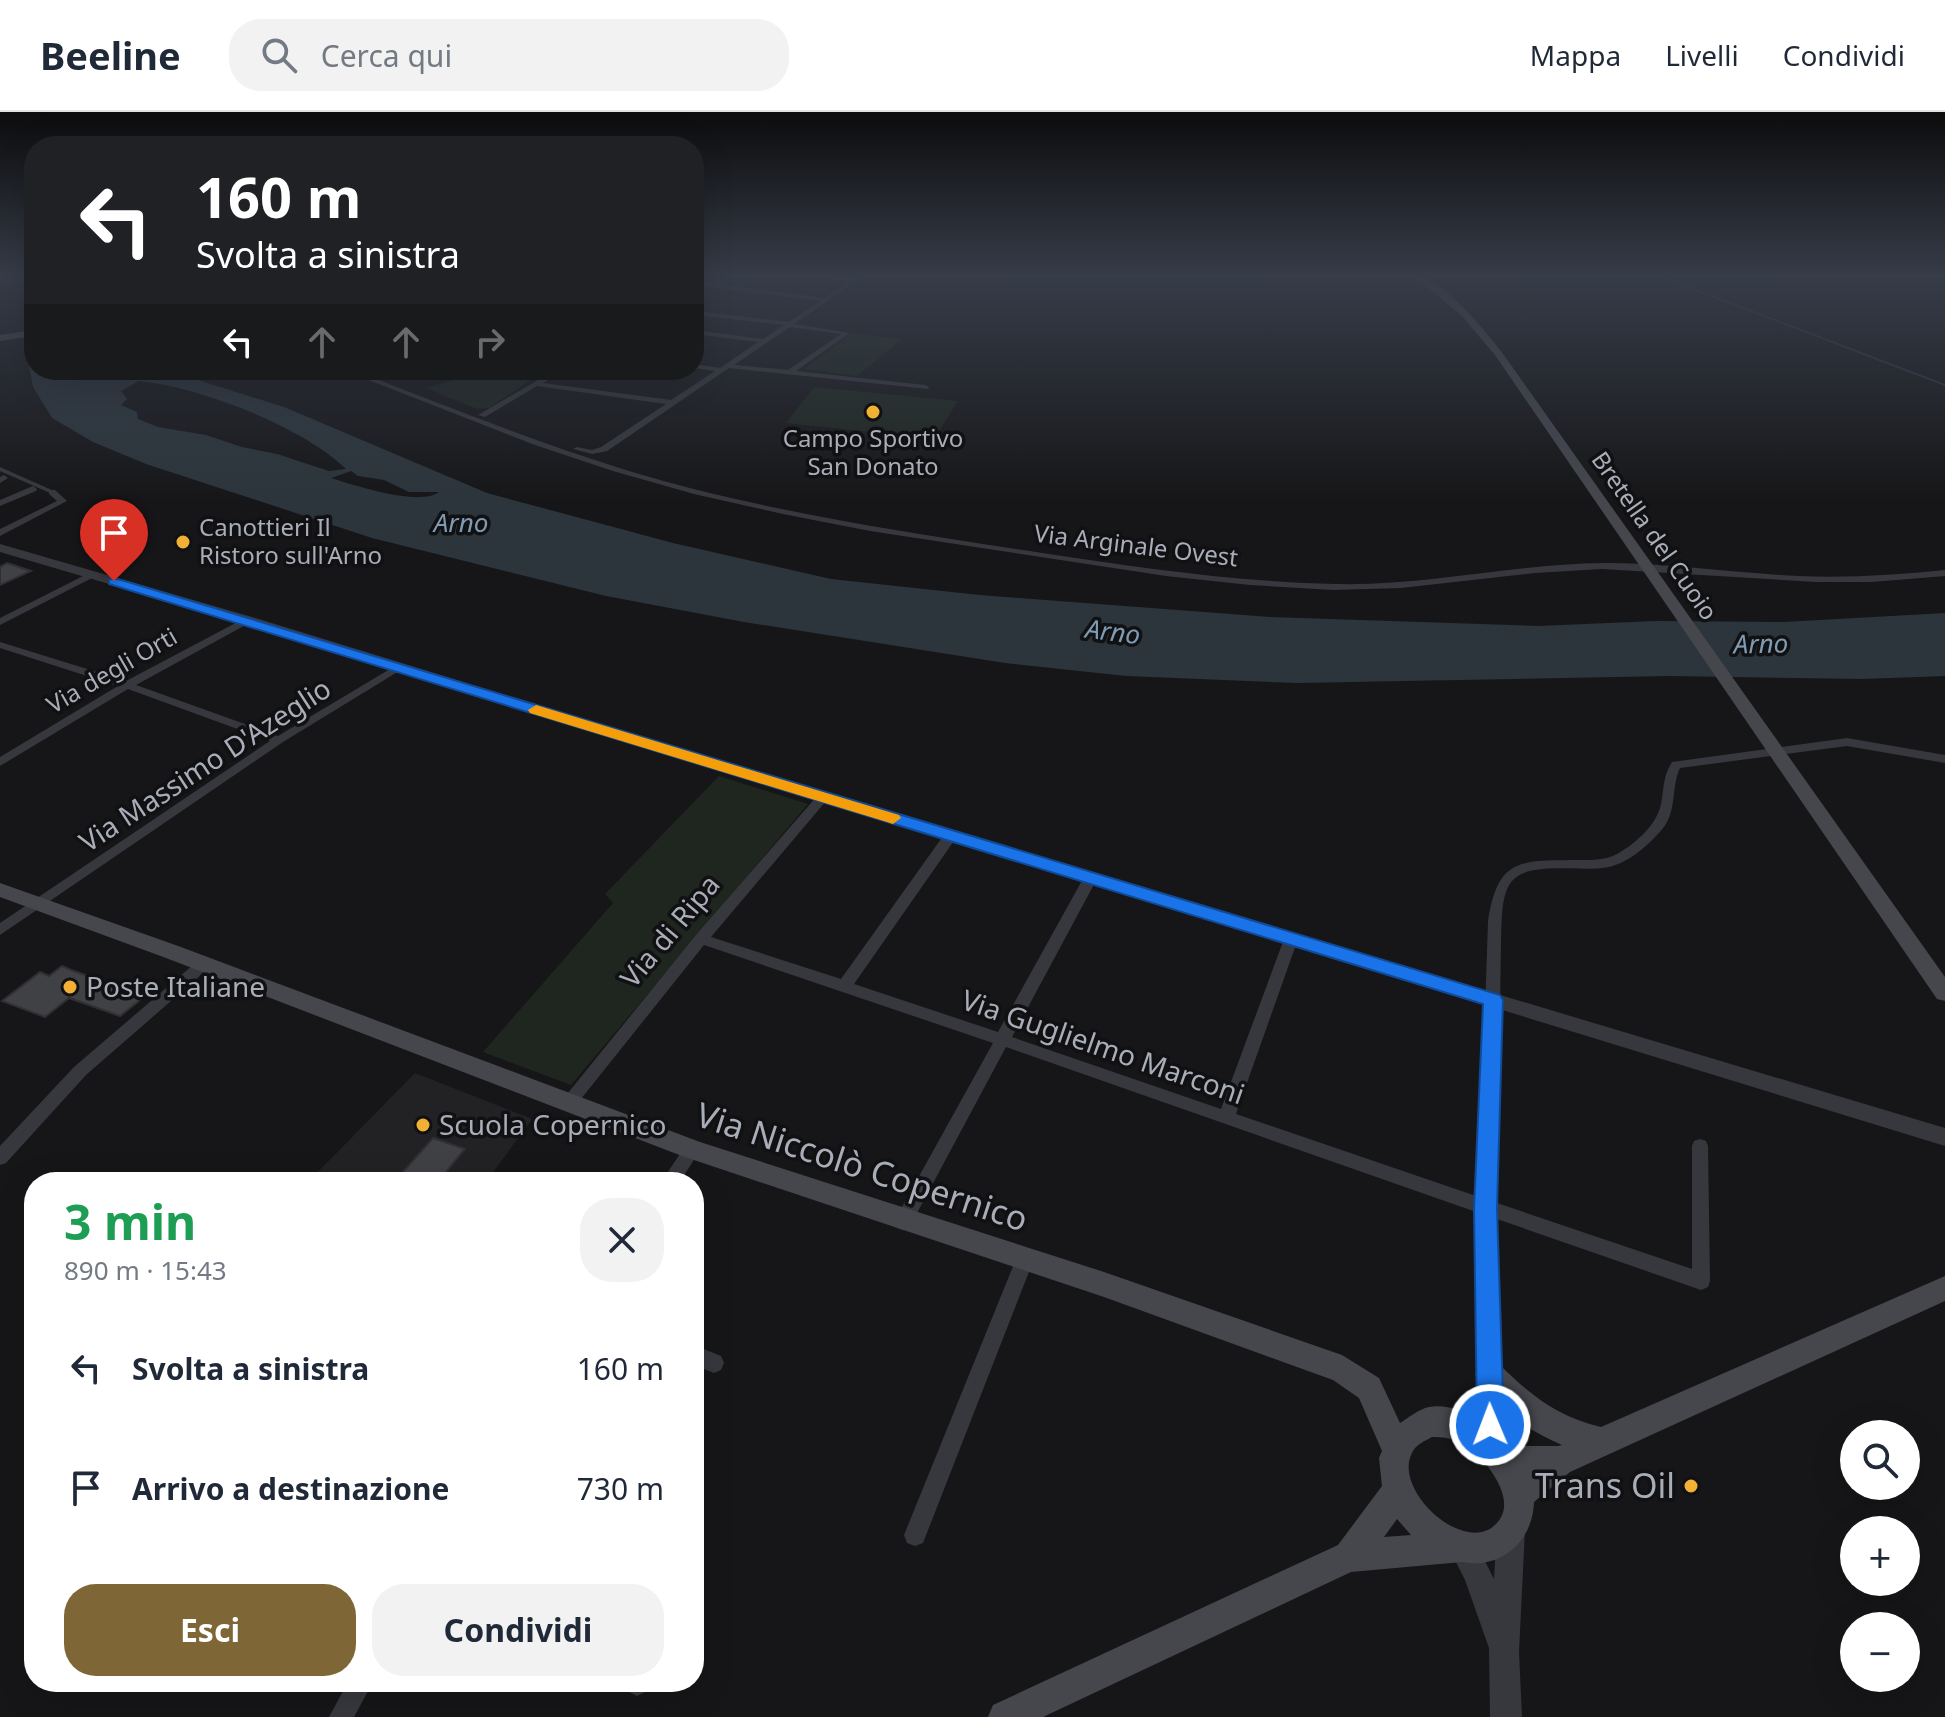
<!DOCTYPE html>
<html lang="it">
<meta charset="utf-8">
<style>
body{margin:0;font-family:"Noto Sans",sans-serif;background:#f2f2f3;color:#1f2937;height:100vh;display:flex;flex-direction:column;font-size:30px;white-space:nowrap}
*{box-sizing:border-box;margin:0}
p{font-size:26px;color:#747a83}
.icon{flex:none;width:44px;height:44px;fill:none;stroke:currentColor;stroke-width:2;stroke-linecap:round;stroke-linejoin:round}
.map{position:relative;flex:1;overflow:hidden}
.side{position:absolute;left:24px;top:1060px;width:680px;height:520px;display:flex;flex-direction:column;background:#fff;border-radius:32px;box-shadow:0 8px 32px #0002}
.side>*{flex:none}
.top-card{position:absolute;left:24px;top:24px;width:680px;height:244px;border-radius:32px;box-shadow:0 8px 32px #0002;background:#202124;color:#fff;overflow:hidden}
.tools{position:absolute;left:1840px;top:1308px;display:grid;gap:16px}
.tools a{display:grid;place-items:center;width:80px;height:80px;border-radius:50%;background:#fff;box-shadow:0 8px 32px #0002;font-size:40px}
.pin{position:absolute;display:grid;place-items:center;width:68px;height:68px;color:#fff;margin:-82px -34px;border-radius:50% 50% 50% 0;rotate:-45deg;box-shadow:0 0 8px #0007}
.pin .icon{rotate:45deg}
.me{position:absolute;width:88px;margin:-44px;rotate:359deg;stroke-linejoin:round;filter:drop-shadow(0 0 6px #0008)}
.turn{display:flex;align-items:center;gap:28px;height:168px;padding:0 40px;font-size:36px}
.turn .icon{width:104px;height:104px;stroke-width:2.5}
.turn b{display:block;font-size:56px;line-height:68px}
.lanes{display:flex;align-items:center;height:76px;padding:0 40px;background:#0003;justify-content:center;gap:40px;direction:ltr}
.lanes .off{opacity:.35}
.round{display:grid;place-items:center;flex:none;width:84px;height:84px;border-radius:32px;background:#f2f2f3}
.summary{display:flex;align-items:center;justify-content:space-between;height:136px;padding:0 40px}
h1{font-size:48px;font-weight:700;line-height:60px;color:#1e9e55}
.cta{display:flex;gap:16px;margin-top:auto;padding:16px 40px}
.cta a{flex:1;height:92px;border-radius:32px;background:#7e6636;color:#fff;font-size:32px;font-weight:700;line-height:92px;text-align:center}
.cta a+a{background:#f2f2f3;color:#1f2937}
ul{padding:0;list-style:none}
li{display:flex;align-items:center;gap:24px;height:120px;padding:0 40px}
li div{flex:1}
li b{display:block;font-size:30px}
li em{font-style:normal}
header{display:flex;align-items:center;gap:48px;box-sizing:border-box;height:112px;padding:0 40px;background:#fff;border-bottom:2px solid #e0e1e3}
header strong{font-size:38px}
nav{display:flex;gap:44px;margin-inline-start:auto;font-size:28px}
.search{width:560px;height:72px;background:#f2f2f3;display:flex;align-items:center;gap:20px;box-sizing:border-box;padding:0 28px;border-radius:32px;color:#747a83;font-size:30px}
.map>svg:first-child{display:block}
.built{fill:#222225}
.green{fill:#1e261f}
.water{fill:#2c353c;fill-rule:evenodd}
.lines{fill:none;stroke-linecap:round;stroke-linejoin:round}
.stream{stroke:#2c353c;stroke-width:2}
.building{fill:#404145;stroke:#303034;stroke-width:2}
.pedestrian{fill:#37383d;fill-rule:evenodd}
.minor{fill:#37383d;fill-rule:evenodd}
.tertiary{fill:#37383d;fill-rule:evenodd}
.secondary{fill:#45474d;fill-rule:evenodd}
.route{fill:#1a73e8;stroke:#114b97;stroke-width:2}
.slow{fill:#f59e0b}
.poi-dot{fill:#f2b134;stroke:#111113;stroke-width:3}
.labels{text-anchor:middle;stroke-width:7;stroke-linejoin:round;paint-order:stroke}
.far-poi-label{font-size:24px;fill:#a8adb8;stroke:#111113}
.far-street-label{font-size:24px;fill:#a8adb8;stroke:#111113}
.far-water-label{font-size:26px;font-style:italic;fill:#7f9bb3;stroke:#111113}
.street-label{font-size:28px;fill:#a8adb8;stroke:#111113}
.poi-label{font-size:28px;fill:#a8adb8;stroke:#111113;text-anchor:start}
.near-street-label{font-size:34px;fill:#a8adb8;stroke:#111113}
.near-poi-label{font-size:34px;fill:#a8adb8;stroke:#111113;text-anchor:end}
</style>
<header>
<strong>Beeline</strong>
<div class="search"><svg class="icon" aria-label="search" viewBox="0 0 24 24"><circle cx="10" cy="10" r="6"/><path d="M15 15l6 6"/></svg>Cerca qui</div>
<nav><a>Mappa</a><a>Livelli</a><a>Condividi</a></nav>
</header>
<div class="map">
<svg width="1945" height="1605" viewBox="0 0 1945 1605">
<rect width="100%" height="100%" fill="#161618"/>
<path class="built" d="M 415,961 L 532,1007 L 486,1070 L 308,1070 Z"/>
<path class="green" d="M 852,221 L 902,227 L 857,264 L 804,257 Z
M 487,258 L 540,262 L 489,296 L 477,297 L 426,276 Z
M 814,275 L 958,289 L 934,327 L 786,311 Z
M 719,664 L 808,692 L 571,973 L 483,940 L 613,791 L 605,782 Z"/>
<path class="water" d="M 34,230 L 34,258 L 166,258 L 284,295 L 487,381 L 673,431 L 831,467 L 980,483 L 1270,505 L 1538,514 L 1656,509 L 1784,510 L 1945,501 L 1945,564 L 1862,567 L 1668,564 L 1297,571 L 1126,564 L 1005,551 L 744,510 L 606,484 L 372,426 L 146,352 L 93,330 L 52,306 L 33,275 L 26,238 ZM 139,269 C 200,275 303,315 346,357 L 329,359 L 277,342 L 242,335 L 206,323 L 158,315 L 138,307 L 137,300 L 121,293 L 127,287 L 121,279 ZM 351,359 L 358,364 L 384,368 L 409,380 L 439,380 C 420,395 353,373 331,366 Z"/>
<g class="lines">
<path class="stream" d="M 1662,165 L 1945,273"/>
</g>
<path class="building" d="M 7,451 L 31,459 L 0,473 L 0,455 Z
M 62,854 L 71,858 L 145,884 L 120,904 L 69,886 L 45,905 L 2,889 L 40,860 L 49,864 Z
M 433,1026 L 465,1037 L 438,1070 L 394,1070 Z"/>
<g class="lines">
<path class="pedestrian" d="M 0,355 L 54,379 L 55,380 L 50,381 L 0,359 Z"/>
<path class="minor" d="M 814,165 L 853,167 L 863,165 L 794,212 L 850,221 L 796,259 L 925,273 L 929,275 L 928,277 L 729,256 L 607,339 L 592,342 L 573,337 L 577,335 L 592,338 L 601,335 L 666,292 L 537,274 L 485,305 L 478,303 L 555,258 L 564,258 L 543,271 L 671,288 L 715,259 L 694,256 L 694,252 L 720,256 L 758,230 L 694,222 L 694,218 L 763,227 L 784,213 L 694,203 L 694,199 L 789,210 L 820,189 L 694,173 L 694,169 L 825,186 L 848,170 ZM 790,215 L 841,222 L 788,258 L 734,253 Z
M 343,258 L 353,258 C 455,297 556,339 660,368 C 783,402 910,421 1036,440 C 1135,455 1235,470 1336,472 C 1426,474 1514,452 1603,451 C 1669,451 1733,461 1799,464 C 1847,466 1896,463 1945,458 L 1945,464 L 1872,470 L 1816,470 L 1602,457 L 1535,461 L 1401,476 L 1333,478 L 1250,473 L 1166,464 L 870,419 L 783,402 L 694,382 L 613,359 L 535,333 Z
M 4,363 L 8,366 L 0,371 L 0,365 Z
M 33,374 L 37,377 L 36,379 L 0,394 L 0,388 Z
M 49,378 L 55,378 L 67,389 L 0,424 L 0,417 L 57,389 L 49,382 Z
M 91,460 L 96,463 L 94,465 L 0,513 L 0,506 Z
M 247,505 L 252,508 L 251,510 L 136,573 L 278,624 L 395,554 L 403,554 L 404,556 L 283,630 L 0,823 L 0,811 L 270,629 L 128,577 L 0,654 L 0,645 L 118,574 L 0,536 L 0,530 L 126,569 Z
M 1847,626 L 1945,643 L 1945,651 L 1847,634 L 1680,656 C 1671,675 1677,697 1664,715 C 1650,732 1630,750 1609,755 C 1582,761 1531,748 1512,769 C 1500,783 1502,813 1501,830 L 1497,1091 L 1692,1157 L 1692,1034 L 1694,1029 L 1700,1027 L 1706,1029 L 1708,1034 L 1710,1169 L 1708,1175 L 1701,1178 L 1497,1107 L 1501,1334 L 1498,1341 L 1491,1344 L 1484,1341 L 1481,1334 L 1479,1101 L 1006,935 L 909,1116 L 903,1118 L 897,1116 L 894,1110 L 897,1104 L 993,931 L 704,833 L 573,997 L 567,999 L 561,997 L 559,992 L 696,823 L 818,683 L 822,682 L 828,686 L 826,689 L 711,825 L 841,867 L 946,720 L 956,720 L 957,723 L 956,726 L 854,872 L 998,920 L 1084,765 L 1091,760 L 1096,762 L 1098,765 L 1012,925 L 1221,997 L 1284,827 L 1291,822 L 1296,823 L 1298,827 L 1236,1002 L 1479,1085 L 1488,809 C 1498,743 1523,749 1581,748 C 1593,748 1606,748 1617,742 C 1635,732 1657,713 1661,692 C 1664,676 1663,664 1672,650 Z
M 205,846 L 210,847 L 212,851 L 210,855 L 86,963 L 6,1051 L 0,1053 L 0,1034 L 74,955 L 200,847 Z
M 692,1031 L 698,1033 L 700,1038 L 680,1070 L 661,1070 L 686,1033 Z
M 1025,1139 L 1031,1141 L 1034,1147 L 923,1431 L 915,1434 L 907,1431 L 904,1423 L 1016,1147 L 1019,1141 Z
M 694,1233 L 721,1244 L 724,1251 L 721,1258 L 714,1261 L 694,1253 Z
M 348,1570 L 373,1570 L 354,1605 L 329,1605 Z
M 621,1570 L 648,1570 L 649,1572 L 645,1580 L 637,1584 L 625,1578 Z"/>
<path class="tertiary" d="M 0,432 L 252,505 L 828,682 L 1945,1016 L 1945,1034 L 242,511 L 0,440 Z
M 1511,1403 L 1521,1407 L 1525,1417 L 1519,1540 L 1522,1605 L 1490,1605 L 1489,1536 L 1465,1468 L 1448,1434 L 1452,1424 L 1462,1420 L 1472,1424 L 1494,1467 L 1497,1417 L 1501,1407 Z"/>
<path class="secondary" d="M 1415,165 C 1443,165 1484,218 1501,239 L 1945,865 L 1945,889 L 1937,887 L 1495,243 L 1462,204 Z
M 34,218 L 34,224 L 0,229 L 0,223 Z
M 0,771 L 181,835 L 700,1030 L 1104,1160 L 1342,1243 L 1379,1266 L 1400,1311 C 1408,1306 1419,1297 1429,1295 C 1459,1290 1492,1313 1510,1334 L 1558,1334 L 1562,1333 C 1530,1319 1489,1295 1475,1262 L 1479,1252 L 1489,1248 L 1499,1252 C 1530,1283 1558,1305 1601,1315 L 1945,1164 L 1945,1189 L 1570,1360 L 1534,1390 C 1533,1429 1501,1458 1462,1450 L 1351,1460 L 1043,1605 L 988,1605 L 993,1593 L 1338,1433 L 1382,1374 L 1379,1346 L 1382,1339 L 1359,1286 L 1333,1268 L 1104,1185 L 682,1044 L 166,846 L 0,785 ZM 1432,1325 C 1442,1325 1453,1326 1462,1331 C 1482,1342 1516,1383 1500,1407 C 1471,1451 1389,1378 1413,1339 C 1417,1332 1425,1329 1432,1325 ZM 1397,1407 L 1411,1423 L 1384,1425 Z"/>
</g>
<linearGradient id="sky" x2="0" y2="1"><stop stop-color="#0c0c0d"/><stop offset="0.42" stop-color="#363c48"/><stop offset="1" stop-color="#363c48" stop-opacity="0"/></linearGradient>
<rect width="1945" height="390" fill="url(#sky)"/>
<path class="route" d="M 109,467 L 118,467 L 1500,883 L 1503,888 L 1497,1097 L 1504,1313 L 1500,1322 L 1490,1326 L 1481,1322 L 1477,1313 L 1474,1097 L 1483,892 L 109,472 Z"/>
<path class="slow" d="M 536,593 L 899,703 L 901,706 L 893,712 L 887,710 L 530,601 L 528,598 Z"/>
<g class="poi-dot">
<circle cx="873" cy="300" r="8"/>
<circle cx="183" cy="430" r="8"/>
<circle cx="70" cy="875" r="8"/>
<circle cx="423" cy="1013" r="8"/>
<circle cx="1691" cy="1374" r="8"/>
</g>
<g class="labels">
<g class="far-poi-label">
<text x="873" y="335">Campo Sportivo<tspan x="873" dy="28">San Donato</tspan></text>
<text x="199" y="424" text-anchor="start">Canottieri Il<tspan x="199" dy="28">Ristoro sull'Arno</tspan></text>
</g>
<g class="far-street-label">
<text transform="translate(1654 424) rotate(55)" y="8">Bretella del Cuoio</text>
<text transform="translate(1136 434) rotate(7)" y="8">Via Arginale Ovest</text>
<text transform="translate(112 559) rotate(-30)" y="8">Via degli Orti</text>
</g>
<g class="far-water-label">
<text x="461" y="420">Arno</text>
<text transform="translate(1113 520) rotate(7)" y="9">Arno</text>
<text transform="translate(1761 532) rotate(-1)" y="9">Arno</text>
</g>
<g class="street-label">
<text transform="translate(205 653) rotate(-33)" y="10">Via Massimo D'Azeglio</text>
<text transform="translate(670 819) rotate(-50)" y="10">Via di Ripa</text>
<text transform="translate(1103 935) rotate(19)" y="10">Via Guglielmo Marconi</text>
</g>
<g class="poi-label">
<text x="86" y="885">Poste Italiane</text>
<text x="439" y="1023">Scuola Copernico</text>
</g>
<g class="near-street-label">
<text transform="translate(862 1055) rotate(18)" y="12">Via Niccolò Copernico</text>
</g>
<g class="near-poi-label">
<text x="1675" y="1386">Trans Oil</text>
</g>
</g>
</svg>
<div class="tools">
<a><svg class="icon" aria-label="search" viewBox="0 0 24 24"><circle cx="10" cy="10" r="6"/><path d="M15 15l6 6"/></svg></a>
<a>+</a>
<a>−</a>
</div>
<div class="pin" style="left:114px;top:469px;background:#d93025"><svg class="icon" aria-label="arrive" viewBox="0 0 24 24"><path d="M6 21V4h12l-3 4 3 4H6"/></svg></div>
<svg class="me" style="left:1490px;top:1313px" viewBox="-20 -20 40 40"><circle r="17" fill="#1a73e8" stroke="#fff" stroke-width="3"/><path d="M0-11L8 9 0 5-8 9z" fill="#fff"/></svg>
<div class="top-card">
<div class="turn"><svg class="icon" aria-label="left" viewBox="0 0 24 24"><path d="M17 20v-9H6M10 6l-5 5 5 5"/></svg><div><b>160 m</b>Svolta a sinistra</div></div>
<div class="lanes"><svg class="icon" aria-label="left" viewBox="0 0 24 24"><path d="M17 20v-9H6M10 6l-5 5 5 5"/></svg><svg class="icon off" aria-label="ahead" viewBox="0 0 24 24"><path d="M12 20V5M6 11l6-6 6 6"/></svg><svg class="icon off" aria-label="ahead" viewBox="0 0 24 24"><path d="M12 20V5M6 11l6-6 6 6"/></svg><svg class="icon off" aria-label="right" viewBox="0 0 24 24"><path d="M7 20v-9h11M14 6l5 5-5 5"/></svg></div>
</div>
<section class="side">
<div class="summary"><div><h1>3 min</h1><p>890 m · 15:43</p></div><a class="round"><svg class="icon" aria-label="close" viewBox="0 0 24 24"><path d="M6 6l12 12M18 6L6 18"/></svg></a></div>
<ul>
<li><svg class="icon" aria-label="left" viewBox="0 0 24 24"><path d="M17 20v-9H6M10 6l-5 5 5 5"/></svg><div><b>Svolta a sinistra</b></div><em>160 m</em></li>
<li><svg class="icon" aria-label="arrive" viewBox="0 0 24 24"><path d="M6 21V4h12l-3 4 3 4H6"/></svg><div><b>Arrivo a destinazione</b></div><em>730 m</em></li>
</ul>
<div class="cta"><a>Esci</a><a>Condividi</a></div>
</section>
</div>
